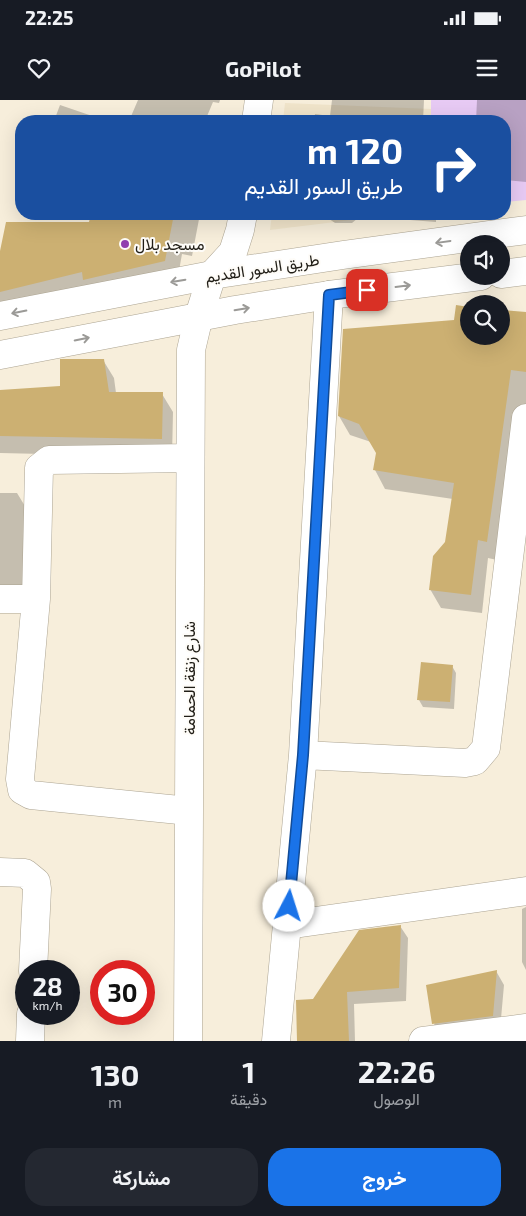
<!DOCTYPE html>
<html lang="ar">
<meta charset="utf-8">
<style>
body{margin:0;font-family:"Exo 2",Vazirmatn,sans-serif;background:#242831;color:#f1f3f6;direction:rtl;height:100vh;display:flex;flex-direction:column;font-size:19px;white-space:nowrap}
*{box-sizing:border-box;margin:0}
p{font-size:16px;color:#9ea1a6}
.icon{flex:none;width:28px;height:28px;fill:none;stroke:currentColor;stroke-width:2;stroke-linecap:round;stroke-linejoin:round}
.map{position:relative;height:941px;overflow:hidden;direction:ltr}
.side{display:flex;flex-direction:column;background:#171b24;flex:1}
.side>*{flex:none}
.hud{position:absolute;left:15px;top:15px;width:496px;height:105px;border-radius:20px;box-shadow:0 5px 20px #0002;direction:rtl;background:#1a4fa0;color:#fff;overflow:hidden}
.buttons{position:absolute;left:460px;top:135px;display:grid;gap:10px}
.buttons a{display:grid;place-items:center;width:50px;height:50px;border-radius:50%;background:#171b24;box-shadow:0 5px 20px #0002;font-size:25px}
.speed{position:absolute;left:15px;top:860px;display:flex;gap:10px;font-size:25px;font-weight:700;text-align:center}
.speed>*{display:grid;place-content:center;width:65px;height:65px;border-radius:50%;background:#171b24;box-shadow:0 5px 20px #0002;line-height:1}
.speed small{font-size:12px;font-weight:400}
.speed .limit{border:8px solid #d22;background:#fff;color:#111}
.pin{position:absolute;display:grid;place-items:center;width:42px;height:42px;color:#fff;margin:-21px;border-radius:10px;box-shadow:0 2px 8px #0006}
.me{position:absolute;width:55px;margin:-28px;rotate:5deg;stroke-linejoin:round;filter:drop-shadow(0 0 4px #0008)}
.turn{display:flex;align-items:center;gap:18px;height:105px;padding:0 25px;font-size:22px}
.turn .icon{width:65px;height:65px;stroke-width:2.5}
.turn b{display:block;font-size:35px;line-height:42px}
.eta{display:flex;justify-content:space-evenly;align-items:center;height:85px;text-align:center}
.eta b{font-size:30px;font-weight:700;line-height:35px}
.cta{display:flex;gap:10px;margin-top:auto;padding:10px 25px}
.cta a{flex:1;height:58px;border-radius:20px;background:#1a73e8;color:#fff;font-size:20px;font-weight:700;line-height:58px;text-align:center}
.cta a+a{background:#242831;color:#f1f3f6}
.status{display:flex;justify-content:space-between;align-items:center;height:35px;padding:0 25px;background:#171b24;direction:ltr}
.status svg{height:14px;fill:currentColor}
header{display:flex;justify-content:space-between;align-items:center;height:65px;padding:0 25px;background:#171b24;font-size:22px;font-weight:700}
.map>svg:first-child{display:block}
.built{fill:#f0e4ca}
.green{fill:#e7caf4}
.shadow{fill:#0003}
.building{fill:#ccb072}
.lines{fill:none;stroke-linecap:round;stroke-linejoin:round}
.minor-casing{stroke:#aca492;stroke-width:29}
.secondary-casing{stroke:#aca492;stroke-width:29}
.minor{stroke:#fff;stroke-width:28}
.secondary{stroke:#fff;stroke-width:28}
.oneway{stroke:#9b9a97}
.route-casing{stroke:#114b97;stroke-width:12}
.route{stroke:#1a73e8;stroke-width:9}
.poi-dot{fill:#903faf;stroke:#fefcf8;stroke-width:2}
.labels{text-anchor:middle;stroke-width:4;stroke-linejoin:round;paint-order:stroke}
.poi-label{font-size:16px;fill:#211e17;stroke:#fefcf8;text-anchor:start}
.street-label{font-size:16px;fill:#211e17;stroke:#fefcf8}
</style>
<div class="status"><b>22:25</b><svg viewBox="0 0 49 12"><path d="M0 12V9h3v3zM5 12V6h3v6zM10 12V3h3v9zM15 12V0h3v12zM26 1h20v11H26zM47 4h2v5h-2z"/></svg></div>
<header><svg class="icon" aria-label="menu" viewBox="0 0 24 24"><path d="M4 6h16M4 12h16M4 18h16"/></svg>GoPilot<svg class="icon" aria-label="heart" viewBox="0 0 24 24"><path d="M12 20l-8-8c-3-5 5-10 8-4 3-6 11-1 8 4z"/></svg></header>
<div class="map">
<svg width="526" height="941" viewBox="0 0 526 941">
<rect width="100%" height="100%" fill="#f7eedb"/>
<path class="built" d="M 285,3 L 431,9 L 431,21 L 283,21 Z
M 272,114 L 400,114 L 270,130 Z"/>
<path class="green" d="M 431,0 L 526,0 L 526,100 L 505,102 L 505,21 L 431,21 Z"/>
<path class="shadow" d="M 138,0 L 220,0 L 219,3 L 213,2 L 205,21 L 129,21 Z
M 332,0 L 424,0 L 423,21 L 314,21 L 315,14 L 330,16 Z
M 477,0 L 526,0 L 526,82 L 505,80 L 505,21 L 476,21 Z
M 60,5 L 107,21 L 54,21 Z
M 76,114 L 200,114 L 192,156 L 182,154 L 177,182 L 0,206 L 0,158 L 97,123 Z
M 322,114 L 363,114 L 352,123 L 335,123 Z
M 406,114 L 436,114 L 436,122 L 410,120 Z
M 526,214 L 526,308 L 518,307 L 497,460 L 488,458 L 482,513 L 441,508 L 430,489 L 446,443 L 453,399 L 385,389 L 375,370 L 377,353 L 371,342 L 350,335 L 339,316 L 469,236 L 501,236 Z
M 103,260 L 114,278 L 116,293 L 162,294 L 173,312 L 172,357 L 0,353 L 0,291 L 61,287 Z
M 0,393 L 17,393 L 28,411 L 31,500 L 0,500 Z
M 452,566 L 456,573 L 454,609 L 423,607 L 419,600 Z
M 526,807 L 526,870 L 522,862 L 522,809 Z
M 400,826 L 408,838 L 406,901 L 354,904 L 355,941 L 298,941 L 314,900 Z
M 496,871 L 504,885 L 500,930 L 441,937 L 434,924 Z"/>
<path class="building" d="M 91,114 L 174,114 L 165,161 L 83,180 L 82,172 L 0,192 L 0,151 L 6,122 L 89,122 Z
M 456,205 L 469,207 L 469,236 L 501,236 L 501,210 L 526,212 L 526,272 L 511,270 L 487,442 L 478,440 L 471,495 L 429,490 L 433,456 L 445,442 L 454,383 L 373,370 L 376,353 L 359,324 L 338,316 L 343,229 L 454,220 Z
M 60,259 L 104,259 L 109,292 L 163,292 L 162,339 L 0,336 L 0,290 L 60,286 Z
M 421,562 L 453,565 L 450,602 L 417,600 Z
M 401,825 L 399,888 L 347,892 L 349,941 L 297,941 L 296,900 L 313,899 L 359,830 Z
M 497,870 L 493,916 L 432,924 L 426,885 Z"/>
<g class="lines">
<g class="minor-casing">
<path id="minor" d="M 256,21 L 259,0
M 0,499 L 36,499
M 303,655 L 465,663 L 475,661 L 486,648 L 526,318
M 189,711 L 31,695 L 22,690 L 20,679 L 36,499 L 39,368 L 49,360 L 190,358
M 0,772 L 25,773 L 36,782 L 37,789 L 33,871
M 287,825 L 526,791
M 30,941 L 31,914
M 188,941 L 191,250 L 199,216 L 212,175 L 233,152 L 240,130 L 243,114
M 276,941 L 303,655 L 329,195
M 423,941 L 526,928"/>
</g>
<g class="secondary-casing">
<path id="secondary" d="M 501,174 L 526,171
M 0,216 L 212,175 L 343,155 L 526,130
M 0,255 L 235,210 L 329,195 L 481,176"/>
</g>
<use href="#minor" class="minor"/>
<use href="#secondary" class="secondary"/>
</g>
<defs><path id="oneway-shaft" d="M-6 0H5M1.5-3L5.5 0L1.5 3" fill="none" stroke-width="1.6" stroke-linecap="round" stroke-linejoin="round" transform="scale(1.25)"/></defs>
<g class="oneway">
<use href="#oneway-shaft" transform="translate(443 142) rotate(172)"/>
<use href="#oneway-shaft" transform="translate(178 181) rotate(170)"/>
<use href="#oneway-shaft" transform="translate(403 186) rotate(-7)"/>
<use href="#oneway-shaft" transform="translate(242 209) rotate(-9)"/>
<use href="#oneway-shaft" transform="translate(19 212) rotate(169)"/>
<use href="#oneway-shaft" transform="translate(82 239) rotate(-11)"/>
</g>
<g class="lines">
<g class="route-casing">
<path id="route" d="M 289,806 L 303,655 L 329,195 L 367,190"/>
</g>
<use href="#route" class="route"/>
</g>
<circle class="poi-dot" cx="125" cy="144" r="5"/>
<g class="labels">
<g class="poi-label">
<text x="135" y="150">مسجد بلال</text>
</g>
<g class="street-label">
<text transform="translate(262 168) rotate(-9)" y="6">طريق السور القديم</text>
<text transform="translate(189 578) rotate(-90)" y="6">شارع زنقة الحمامة</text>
</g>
</g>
</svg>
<div class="buttons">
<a><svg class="icon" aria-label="sound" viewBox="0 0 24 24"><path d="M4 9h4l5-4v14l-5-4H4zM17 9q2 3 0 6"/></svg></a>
<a><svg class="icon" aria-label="search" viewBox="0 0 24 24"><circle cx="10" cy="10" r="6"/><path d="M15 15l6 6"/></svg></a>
</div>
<div class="speed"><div>28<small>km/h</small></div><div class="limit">30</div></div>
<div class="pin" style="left:367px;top:190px;background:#d93025"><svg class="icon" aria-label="arrive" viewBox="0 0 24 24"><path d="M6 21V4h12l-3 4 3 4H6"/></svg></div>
<svg class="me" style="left:289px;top:806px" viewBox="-20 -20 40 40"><circle r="19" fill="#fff"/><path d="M0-13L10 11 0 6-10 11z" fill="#1a73e8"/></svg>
<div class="hud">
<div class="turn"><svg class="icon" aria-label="right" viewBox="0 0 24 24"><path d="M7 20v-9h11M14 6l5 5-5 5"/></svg><div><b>120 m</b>طريق السور القديم</div></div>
</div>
</div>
<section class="side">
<div class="eta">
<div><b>22:26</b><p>الوصول</p></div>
<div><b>1</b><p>دقيقة</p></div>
<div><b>130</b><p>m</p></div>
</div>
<div class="cta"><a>خروج</a><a>مشاركة</a></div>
</section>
